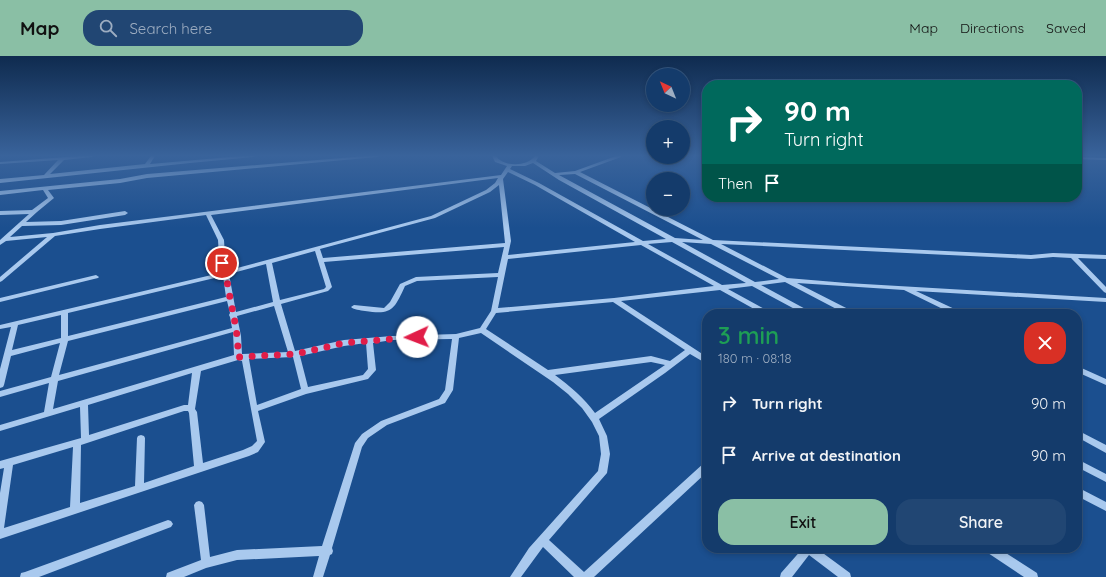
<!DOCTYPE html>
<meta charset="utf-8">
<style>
body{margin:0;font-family:Quicksand,sans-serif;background:#214673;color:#f1f3f6;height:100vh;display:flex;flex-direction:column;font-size:15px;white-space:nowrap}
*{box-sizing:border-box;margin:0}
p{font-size:13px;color:#9dadc1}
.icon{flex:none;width:22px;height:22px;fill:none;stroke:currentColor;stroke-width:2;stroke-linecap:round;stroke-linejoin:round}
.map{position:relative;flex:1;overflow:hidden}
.panel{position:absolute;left:702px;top:253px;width:380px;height:244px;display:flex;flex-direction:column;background:#143b6b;border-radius:16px;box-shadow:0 2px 6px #0003,0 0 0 1px #33557e}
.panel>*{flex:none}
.hud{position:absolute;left:702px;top:24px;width:380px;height:122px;border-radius:16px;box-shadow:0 2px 6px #0003,0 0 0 1px #33557e;background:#00695c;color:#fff;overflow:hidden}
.needle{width:26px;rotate:317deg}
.tools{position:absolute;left:646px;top:12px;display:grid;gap:8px}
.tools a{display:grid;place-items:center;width:44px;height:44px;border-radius:50%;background:#143b6b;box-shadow:0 2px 6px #0003,0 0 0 1px #33557e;font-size:20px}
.pin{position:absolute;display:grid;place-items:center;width:34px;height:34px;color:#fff;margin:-17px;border:2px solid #fff;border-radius:50%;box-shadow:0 1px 4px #0007}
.me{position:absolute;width:44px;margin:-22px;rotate:268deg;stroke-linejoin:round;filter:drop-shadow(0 0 3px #0008)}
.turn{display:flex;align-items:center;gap:14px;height:84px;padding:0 16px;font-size:18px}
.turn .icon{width:52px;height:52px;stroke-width:2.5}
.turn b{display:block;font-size:28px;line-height:34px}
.then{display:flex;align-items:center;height:38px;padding:0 16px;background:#0003;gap:8px;font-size:15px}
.round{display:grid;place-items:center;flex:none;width:42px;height:42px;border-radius:16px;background:#214673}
.headline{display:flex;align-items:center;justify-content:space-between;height:68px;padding:0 16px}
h1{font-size:24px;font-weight:600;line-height:30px;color:#1e9e55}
.primary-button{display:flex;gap:8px;margin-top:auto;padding:8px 16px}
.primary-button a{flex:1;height:46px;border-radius:16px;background:#8abfa5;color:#111;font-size:16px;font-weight:600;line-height:46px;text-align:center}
.primary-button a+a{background:#214673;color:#f1f3f6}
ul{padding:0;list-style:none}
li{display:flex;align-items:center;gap:12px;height:52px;padding:0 16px}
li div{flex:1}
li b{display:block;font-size:15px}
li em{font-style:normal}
header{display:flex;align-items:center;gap:24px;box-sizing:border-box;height:56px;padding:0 20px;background:#8abfa5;color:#111}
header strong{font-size:19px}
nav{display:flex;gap:22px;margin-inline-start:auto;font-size:14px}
.search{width:280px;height:36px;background:#214673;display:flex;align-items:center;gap:10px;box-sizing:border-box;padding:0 14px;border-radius:16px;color:#9dadc1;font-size:15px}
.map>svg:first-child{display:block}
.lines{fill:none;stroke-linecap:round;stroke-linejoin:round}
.minor{fill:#a9c9ee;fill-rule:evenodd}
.route{stroke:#e11d48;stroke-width:7;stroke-dasharray:0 12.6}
</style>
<header>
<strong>Map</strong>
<div class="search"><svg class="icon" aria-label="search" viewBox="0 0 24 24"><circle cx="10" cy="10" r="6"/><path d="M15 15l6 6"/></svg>Search here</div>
<nav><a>Map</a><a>Directions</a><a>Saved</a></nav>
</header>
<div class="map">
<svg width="1106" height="521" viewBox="0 0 1106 521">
<rect width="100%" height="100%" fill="#1b4f8f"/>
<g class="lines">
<path class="minor" d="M 79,100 L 94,100 L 92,101 L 64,104 L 50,118 L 145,108 L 151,100 L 155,100 L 150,108 L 241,100 L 255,100 L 253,101 L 190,107 L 0,127 L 0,123 L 44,119 L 58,104 L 0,108 L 0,106 Z
M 366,100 L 379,100 L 377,101 L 147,122 L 120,127 L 48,134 L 54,142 L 37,156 L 26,166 L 61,165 L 125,155 L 128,157 L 125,159 L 61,169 L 22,170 L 10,181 L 53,177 L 100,169 L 501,119 L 507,110 L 495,106 L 492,100 L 496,100 C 503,111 527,111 535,100 L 539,100 L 536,105 L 555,117 L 575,115 L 616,100 L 621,100 L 621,101 L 580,116 L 713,184 L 1031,199 L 1053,197 L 1106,199 L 1106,203 L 1078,202 L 1106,231 L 1106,237 L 1104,236 L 1071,202 L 1053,201 L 1031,203 L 721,188 L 787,222 L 847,227 L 1106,242 L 1106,246 L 916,235 L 961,256 L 962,258 L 953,258 L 904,234 L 797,227 L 854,256 L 855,258 L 846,258 L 785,226 L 761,229 L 811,256 L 812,258 L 804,258 L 752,230 L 728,233 L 770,256 L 771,258 L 763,258 L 720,234 L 621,245 L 707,301 L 707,308 L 690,298 L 665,317 L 599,363 L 607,380 L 610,398 L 607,417 L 549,484 L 584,516 L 704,407 L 707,406 L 707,416 L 594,521 L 574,521 L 543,491 L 521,521 L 510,521 L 529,492 L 598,415 L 601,398 L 599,380 L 592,366 L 582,352 L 568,338 L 553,326 L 481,277 L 459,282 L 453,334 L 445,347 L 387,369 L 368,382 L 362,391 L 332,492 L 333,495 L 332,498 L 330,499 L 323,521 L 313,521 L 319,500 L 237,504 L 206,512 L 184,521 L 166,521 L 167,517 L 201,504 L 194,449 L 196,446 L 199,445 L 202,446 L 204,449 L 210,501 L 237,494 L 322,490 L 355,387 L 362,378 L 381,365 L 439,343 L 445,334 L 452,283 L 392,284 L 373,287 L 376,314 L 368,323 L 306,338 L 258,355 L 265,386 L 258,396 L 249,400 L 0,483 L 0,437 L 4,412 L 0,413 L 0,405 L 81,382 L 80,351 L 0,375 L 0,369 L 44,356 L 49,327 L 0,341 L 0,335 L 51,321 L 60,287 L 11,300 L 4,329 L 3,331 L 0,332 L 0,313 L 11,271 L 0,273 L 0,269 L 220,217 L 218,184 L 206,159 L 100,173 L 55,180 L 2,225 L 0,226 L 0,221 L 47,181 L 6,185 L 0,189 L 0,184 L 29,158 L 0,159 L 0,155 L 32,154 L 48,142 L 43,134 L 0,139 L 0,135 L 120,123 L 147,118 ZM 533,107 L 559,124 L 666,183 L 643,185 L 539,127 L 510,113 L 512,110 L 525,110 ZM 508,116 L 535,129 L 635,186 L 508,199 L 511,185 L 503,123 ZM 575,118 L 703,184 L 675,182 L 559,119 ZM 498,122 L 495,127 L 486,134 L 431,160 L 226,215 L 224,184 L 211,159 ZM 499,129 L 505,187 L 323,202 L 320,193 L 435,162 L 490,136 ZM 672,186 L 746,227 L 722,229 L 648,188 ZM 682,186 L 711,188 L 779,223 L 755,226 ZM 641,189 L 714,230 L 614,242 L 498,252 L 508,203 ZM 504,191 L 498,217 L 416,221 L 400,228 L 390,246 L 384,252 L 354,249 L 351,251 C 354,254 360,254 365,255 C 392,259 394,254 405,230 L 417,225 L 498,221 L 491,255 L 480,272 L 456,278 L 392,280 L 344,284 L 295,295 L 281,248 L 328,235 L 332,231 L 324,206 ZM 315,195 L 326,231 L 324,233 L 280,244 L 272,207 ZM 266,208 L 273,246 L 236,256 L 229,218 ZM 223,220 L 226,241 L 68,280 L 68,257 ZM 227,245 L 230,257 L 229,259 L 230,261 L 232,272 L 59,319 L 68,285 ZM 613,246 L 685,294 L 670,305 L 651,300 L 548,314 L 486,273 L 496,257 ZM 274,250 L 288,296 L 242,298 L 241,280 L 237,260 ZM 61,259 L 61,282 L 12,294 L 18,269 ZM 233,276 L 234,299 L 53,353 L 58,325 ZM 366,287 L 368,313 L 363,319 L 308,331 L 300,300 L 344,290 ZM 293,301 L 301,333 L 257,349 L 249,303 ZM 238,304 L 242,305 L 257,385 L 252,390 L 243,394 L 203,407 L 197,356 L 195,353 L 201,315 ZM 651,306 L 665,309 L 595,357 C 584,342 570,330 555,319 ZM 192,317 L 188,349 L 184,349 L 89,379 L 88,349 ZM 184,355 L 188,355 L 189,357 L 194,410 L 144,427 L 145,382 L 144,380 L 141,379 L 138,380 L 137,382 L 135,430 L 80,447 L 81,389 ZM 73,391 L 70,451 L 4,472 L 13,409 Z
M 1077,101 L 1106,102 L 1106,104 L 1077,103 Z
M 96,219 L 99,221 L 98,222 L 0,246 L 0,242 Z
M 1077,310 L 1106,323 L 1106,329 L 1077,316 Z
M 1077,374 L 1106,389 L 1106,397 L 1077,381 Z
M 1077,403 L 1106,418 L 1106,426 L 1077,411 Z
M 1077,431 L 1106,446 L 1106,455 L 1077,440 Z
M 168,464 L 171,465 L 173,468 L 171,471 L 39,521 L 20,521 L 21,517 L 25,516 Z
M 803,492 L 816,492 L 850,517 L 851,521 L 838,521 L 809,499 L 792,521 L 780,521 L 781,517 Z
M 984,492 L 998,492 L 1037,517 L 1038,521 L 1024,521 L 985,495 Z"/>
</g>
<linearGradient id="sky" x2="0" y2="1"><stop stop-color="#0f2b4f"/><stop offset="0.58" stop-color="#39639b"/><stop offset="1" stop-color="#39639b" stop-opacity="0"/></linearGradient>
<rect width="1106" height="172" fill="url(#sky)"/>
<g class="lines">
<path class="route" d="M 222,207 L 223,218 L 226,217 C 229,245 239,273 238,301 L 296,298 L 344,287 L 417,281"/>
</g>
</svg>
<div class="tools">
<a><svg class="needle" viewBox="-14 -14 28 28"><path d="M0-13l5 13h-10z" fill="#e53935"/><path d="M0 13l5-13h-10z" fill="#9dadc1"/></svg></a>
<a>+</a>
<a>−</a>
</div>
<div class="pin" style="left:222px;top:207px;background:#d93025"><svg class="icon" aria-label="arrive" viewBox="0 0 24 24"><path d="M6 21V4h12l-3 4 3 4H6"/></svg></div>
<svg class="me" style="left:417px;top:281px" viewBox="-20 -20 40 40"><circle r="19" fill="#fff"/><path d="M0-13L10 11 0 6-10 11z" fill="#e11d48"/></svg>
<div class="hud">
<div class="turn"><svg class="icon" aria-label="right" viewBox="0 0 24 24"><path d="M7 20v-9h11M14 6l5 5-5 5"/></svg><div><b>90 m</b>Turn right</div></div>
<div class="then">Then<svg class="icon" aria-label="arrive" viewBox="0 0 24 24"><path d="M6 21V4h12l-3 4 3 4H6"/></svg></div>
</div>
<section class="panel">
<div class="headline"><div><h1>3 min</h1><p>180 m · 08:18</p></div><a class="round" style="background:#d93025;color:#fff"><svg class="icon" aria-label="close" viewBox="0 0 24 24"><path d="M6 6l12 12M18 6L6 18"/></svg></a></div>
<ul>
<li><svg class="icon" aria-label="right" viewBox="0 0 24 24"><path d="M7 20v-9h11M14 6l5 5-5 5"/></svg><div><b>Turn right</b></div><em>90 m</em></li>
<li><svg class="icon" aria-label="arrive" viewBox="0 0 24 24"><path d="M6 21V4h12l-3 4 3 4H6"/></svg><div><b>Arrive at destination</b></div><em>90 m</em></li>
</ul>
<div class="primary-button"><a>Exit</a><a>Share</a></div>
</section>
</div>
